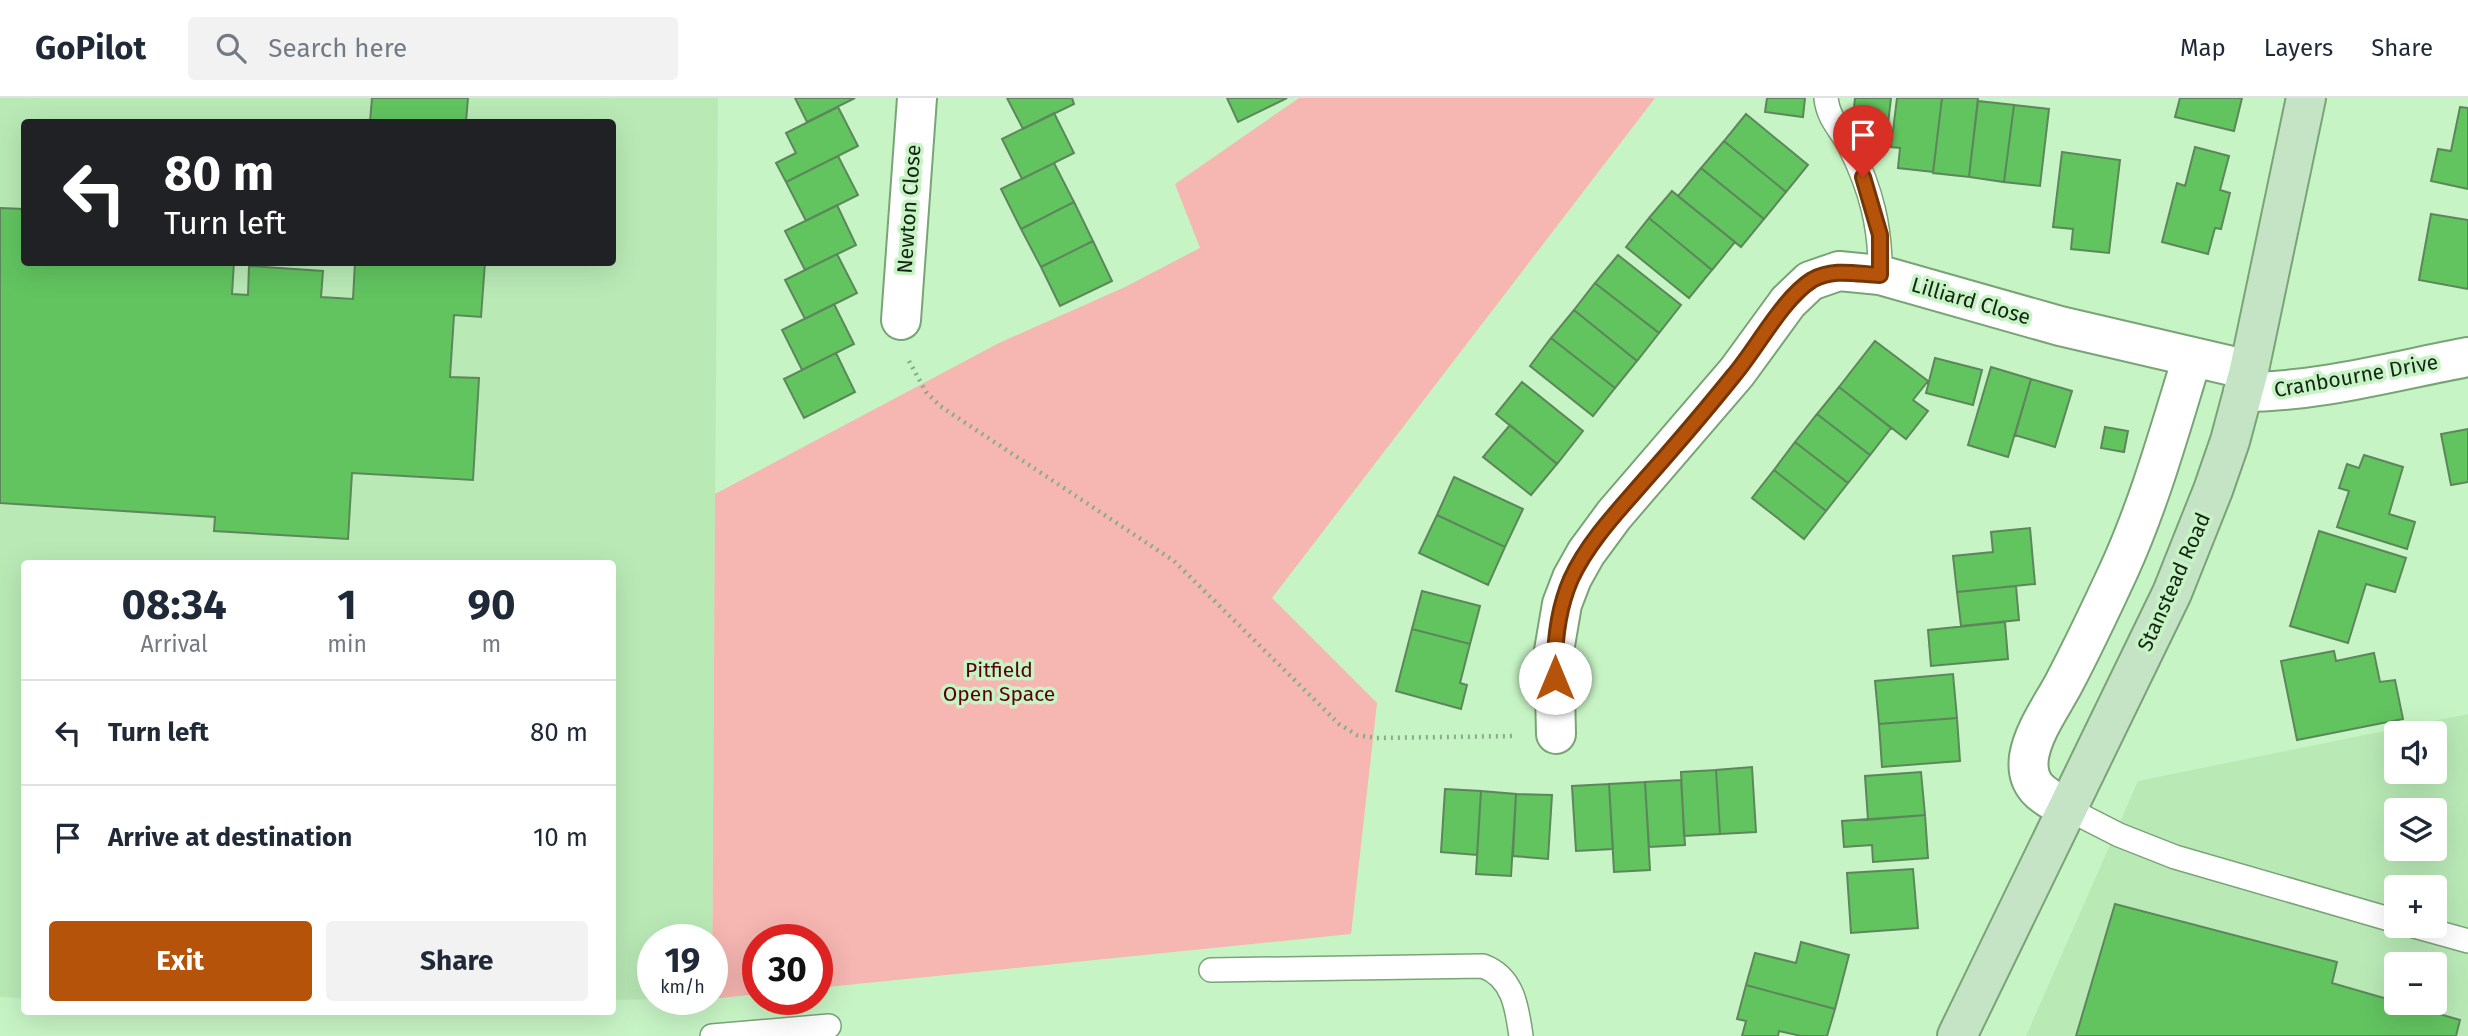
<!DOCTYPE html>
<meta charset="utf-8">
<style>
body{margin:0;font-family:"Fira Sans",sans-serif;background:#f2f2f3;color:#1f2937;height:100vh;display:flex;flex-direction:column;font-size:26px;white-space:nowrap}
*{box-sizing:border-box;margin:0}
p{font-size:23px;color:#747a83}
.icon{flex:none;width:38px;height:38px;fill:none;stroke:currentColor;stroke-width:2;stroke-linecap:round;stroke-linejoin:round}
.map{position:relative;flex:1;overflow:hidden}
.panel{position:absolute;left:21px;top:462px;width:595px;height:455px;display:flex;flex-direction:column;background:#fff;border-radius:7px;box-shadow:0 7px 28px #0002}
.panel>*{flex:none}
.hud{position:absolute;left:21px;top:21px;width:595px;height:147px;border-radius:7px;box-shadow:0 7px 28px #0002;background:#202124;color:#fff;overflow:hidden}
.buttons{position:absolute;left:2384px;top:623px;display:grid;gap:14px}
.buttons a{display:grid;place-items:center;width:63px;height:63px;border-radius:7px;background:#fff;box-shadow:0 7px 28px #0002;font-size:35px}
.speed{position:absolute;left:637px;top:826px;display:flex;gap:14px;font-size:35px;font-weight:700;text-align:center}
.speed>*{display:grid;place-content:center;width:91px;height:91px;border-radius:50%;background:#fff;box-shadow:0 7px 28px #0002;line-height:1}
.speed small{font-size:18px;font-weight:400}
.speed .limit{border:10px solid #d22;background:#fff;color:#111}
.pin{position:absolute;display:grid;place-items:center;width:60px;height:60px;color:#fff;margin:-72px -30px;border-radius:50% 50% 50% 0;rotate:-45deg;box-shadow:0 0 7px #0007}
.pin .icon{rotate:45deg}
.me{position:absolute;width:77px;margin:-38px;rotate:0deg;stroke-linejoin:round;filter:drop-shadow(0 0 5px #0008)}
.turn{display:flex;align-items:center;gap:24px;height:147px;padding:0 28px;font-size:32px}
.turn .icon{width:91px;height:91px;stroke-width:2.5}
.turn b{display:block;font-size:49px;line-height:60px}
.eta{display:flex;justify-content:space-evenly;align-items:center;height:119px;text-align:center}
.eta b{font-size:42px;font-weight:700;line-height:49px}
.button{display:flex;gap:14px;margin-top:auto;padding:14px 28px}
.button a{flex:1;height:80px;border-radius:7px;background:#b45309;color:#fff;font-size:28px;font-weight:700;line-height:80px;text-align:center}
.button a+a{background:#f2f2f3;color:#1f2937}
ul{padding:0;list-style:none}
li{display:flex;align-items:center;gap:21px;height:105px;padding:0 28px;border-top:2px solid #e0e1e3}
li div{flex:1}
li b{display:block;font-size:26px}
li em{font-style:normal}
header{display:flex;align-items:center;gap:42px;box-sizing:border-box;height:98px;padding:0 35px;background:#fff;border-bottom:2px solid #e0e1e3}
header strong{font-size:33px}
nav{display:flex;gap:38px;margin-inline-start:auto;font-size:24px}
.search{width:490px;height:63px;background:#f2f2f3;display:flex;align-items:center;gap:18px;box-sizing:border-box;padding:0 24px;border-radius:7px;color:#747a83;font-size:26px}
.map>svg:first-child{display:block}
.built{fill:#b9eab6;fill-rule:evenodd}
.green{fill:#f6b6b1}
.building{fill:#61c45f;stroke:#5e865c;stroke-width:2}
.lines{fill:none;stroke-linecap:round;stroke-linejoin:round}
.lane-casing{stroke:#7aa377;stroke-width:26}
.street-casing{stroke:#7aa377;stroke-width:42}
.secondary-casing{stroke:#7aa377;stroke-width:42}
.path{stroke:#89ac88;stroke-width:4.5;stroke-dasharray:2 5;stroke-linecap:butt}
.lane{stroke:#fff;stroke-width:23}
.street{stroke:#fff;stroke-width:38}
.secondary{stroke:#c4e4c5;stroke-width:38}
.route-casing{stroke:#753606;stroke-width:18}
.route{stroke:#b45309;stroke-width:12}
.labels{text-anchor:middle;stroke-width:7;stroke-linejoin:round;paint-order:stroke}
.street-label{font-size:21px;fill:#152514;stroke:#c7f4c5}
.park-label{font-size:21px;fill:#5a000c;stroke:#c7f4c5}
</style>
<header>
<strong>GoPilot</strong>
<div class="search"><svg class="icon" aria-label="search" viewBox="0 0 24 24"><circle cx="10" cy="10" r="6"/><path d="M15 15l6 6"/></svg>Search here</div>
<nav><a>Map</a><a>Layers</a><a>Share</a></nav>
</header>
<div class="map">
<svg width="2468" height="938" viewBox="0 0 2468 938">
<rect width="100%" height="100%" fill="#c7f4c5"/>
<path class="built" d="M 0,0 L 718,0 L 712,849 L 712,842 L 653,842 L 653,901 L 662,901 L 613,902 L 612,466 L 24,466 L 24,900 L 0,899 ZM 24,24 L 612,24 L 612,164 L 24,164 Z
M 2468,616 L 2468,938 L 2026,938 L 2138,683 ZM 2396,635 L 2434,635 L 2434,674 L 2396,674 ZM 2396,712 L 2434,712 L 2434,751 L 2396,751 ZM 2396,789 L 2434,789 L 2434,828 L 2396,828 ZM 2396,866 L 2434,866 L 2434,905 L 2396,905 Z"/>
<path class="green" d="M 1299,0 L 1655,0 L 1272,500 L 1377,605 L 1351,836 L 817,890 L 817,842 L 758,842 L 758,896 L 712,901 L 715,396 L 999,245 L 1125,189 L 1200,150 L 1175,86 Z"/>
<path class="building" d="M 372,0 L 468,0 L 466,24 L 370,24 Z
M 795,0 L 855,0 L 807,24 Z
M 1007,0 L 1072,0 L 1074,6 L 1023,31 Z
M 1227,0 L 1287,0 L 1238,24 Z
M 1767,0 L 1805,0 L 1803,19 L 1765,14 Z
M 1855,0 L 1891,0 L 1887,34 L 1852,29 Z
M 1897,0 L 1942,0 L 1933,74 L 1898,70 L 1900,50 L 1891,49 Z
M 1942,0 L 1978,0 L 1969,79 L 1933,75 Z
M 2180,0 L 2242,0 L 2234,33 L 2175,19 Z
M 1978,3 L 2014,7 L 2004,84 L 1969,79 Z
M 2014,7 L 2049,11 L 2040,88 L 2004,84 Z
M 838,9 L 858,48 L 786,84 L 776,65 L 796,55 L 786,35 Z
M 2460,9 L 2468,10 L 2468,91 L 2431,83 L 2438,51 L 2451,53 Z
M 1054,15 L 1074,55 L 1022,81 L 1002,41 Z
M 1746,16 L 1808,67 L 1786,94 L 1724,43 Z
M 1724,43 L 1786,94 L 1764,121 L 1701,70 Z
M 2195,49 L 2229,58 L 2220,92 L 2230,95 L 2221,131 L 2215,130 L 2208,156 L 2162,144 L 2177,85 L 2185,88 Z
M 2062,54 L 2120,62 L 2109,155 L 2071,151 L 2073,131 L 2053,129 Z
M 838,58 L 858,97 L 806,123 L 786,84 Z
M 1054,65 L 1074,104 L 1021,131 L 1001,91 Z
M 1701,70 L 1764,121 L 1741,149 L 1678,98 Z
M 1672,93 L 1735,144 L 1712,172 L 1649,120 Z
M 1074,104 L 1093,143 L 1041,169 L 1021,131 Z
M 837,107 L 856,147 L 805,172 L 785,133 Z
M 0,110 L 24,111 L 24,164 L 234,164 L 232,196 L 248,197 L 249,168 L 323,173 L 321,199 L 353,201 L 355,164 L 485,164 L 481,219 L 454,217 L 450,279 L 479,280 L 473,382 L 352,375 L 348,441 L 214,433 L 215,419 L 0,405 Z
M 2431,116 L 2468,122 L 2468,191 L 2419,182 Z
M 1649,120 L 1712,172 L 1689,200 L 1626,149 Z
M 1093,143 L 1112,183 L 1060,208 L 1041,169 Z
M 837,156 L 857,195 L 805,221 L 785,182 Z
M 1618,157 L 1681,207 L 1659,235 L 1595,185 Z
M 1595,185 L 1659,235 L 1637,263 L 1574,212 Z
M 834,206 L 854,246 L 802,272 L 782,232 Z
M 1574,212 L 1637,263 L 1615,290 L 1551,240 Z
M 1551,240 L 1615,290 L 1593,318 L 1530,268 Z
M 1875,243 L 1928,283 L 1913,302 L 1928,313 L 1906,341 L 1839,289 Z
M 836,255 L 855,294 L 804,320 L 784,281 Z
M 1935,260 L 1982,272 L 1973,307 L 1926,295 Z
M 1991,269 L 2031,281 L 2008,359 L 1968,347 Z
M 2031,281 L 2072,293 L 2055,349 L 2015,337 Z
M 1522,284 L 1583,333 L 1557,366 L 1496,316 Z
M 1839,289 L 1891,330 L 1870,357 L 1817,316 Z
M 1817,316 L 1870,357 L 1848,385 L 1795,344 Z
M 1510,327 L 1557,366 L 1531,397 L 1483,359 Z
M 2105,329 L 2128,333 L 2124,354 L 2101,350 Z
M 2468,331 L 2468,384 L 2451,387 L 2441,336 Z
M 1795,344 L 1848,385 L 1826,413 L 1774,372 Z
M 2364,357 L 2403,369 L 2389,416 L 2415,424 L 2407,451 L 2337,429 L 2349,393 L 2339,390 L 2347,366 L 2359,370 Z
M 1774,372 L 1826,413 L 1804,441 L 1752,400 Z
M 1454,379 L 1523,411 L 1505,449 L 1437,417 Z
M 1437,417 L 1505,449 L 1488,487 L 1419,455 Z
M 2030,430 L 2035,486 L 1957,494 L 1953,458 L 1993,454 L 1991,434 Z
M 2319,433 L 2406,460 L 2395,494 L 2366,486 L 2348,545 L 2290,528 Z
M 2016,488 L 2019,522 L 1961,528 L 1957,494 Z
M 1422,493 L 1480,508 L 1470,546 L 1412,531 Z
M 2005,524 L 2008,561 L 1931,568 L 1928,532 Z
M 1412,531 L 1470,546 L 1460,585 L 1467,587 L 1461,611 L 1396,593 Z
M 2334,553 L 2336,563 L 2374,555 L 2380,584 L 2395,582 L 2403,621 L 2297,642 L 2281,563 Z
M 1953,576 L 1957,620 L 1879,626 L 1875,583 Z
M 1957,620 L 1960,663 L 1882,669 L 1879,626 Z
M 1752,669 L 1756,734 L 1720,736 L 1716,672 Z
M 1716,672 L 1720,736 L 1684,738 L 1681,674 Z
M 1921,674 L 1925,717 L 1868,722 L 1865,678 Z
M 1681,682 L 1685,747 L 1649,749 L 1645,684 Z
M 1645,684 L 1650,772 L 1614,774 L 1609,686 Z
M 1609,686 L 1613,751 L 1576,753 L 1572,688 Z
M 1445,691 L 1481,693 L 1477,757 L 1441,754 Z
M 1481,693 L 1516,696 L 1511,778 L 1476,776 Z
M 1516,696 L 1552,697 L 1548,761 L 1513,758 Z
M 1925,717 L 1928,760 L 1873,764 L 1872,747 L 1844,749 L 1842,723 Z
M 1913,771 L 1918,830 L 1851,835 L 1847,775 Z
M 2115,806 L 2337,864 L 2332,885 L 2460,922 L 2456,938 L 2076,938 Z
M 1801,844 L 1849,857 L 1835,911 L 1746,887 L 1755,855 L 1796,865 Z
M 1746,887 L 1835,911 L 1827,938 L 1801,938 L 1779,933 L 1778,938 L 1742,938 L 1746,923 L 1737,921 Z"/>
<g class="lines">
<g class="lane-casing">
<path id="lane" d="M 1826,0 C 1828,21 1841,31 1850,49 C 1871,91 1881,130 1880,177
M 2066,710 L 2119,737 L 2175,759 L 2396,823
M 2414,828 L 2468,843
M 1211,872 L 1483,868 C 1513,879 1517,909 1521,938
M 712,938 L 829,928"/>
</g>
<g class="street-casing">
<path id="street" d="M 901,222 L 917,0
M 2243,294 C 2319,294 2394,273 2468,259
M 1556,636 L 1554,553 L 1562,506 L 1572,480 L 1586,455 L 1614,417 L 1737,274 L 1788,204 L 1810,183 L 1839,173 L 1880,177 L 2060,228 L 2249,272
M 2066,710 C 2044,698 2025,689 2029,659 C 2033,634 2051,609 2063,587 C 2083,549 2101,511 2119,472 C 2150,404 2170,331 2192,260"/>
</g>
<g class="secondary-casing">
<path id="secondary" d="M 1957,938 L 2172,495 L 2213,392 L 2230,343 L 2249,272 L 2306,0"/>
</g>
<path class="path" d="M 909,263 L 926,294 L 940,308 L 1174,463 L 1339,626 L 1357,637 L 1376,640 L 1515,638"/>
<use href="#lane" class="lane"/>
<use href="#street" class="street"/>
<use href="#secondary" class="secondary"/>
</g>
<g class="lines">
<g class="route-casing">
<path id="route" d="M 1555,580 C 1554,546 1557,513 1571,481 C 1588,444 1618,413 1644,383 C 1675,348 1705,313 1734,277 C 1757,250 1783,200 1812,182 C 1833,170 1856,176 1880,177 L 1880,137 L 1863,79"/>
</g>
<use href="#route" class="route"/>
</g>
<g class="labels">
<g class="street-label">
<text transform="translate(909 111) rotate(-86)" y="7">Newton Close</text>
<text transform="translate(1971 203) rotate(16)" y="7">Lilliard Close</text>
<text transform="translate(2356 278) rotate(-10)" y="7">Cranbourne Drive</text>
<text transform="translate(2174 484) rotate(-66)" y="7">Stanstead Road</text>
</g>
<g class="park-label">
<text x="999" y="579">Pitfield<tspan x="999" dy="24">Open Space</tspan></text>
</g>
</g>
</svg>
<div class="buttons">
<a><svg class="icon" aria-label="sound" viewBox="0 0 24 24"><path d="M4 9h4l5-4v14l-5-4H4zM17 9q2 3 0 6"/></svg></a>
<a><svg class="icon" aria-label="layers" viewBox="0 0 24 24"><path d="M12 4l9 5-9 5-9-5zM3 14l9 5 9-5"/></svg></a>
<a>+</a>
<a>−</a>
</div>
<div class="speed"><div>19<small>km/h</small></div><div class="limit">30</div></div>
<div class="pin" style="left:1863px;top:79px;background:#d93025"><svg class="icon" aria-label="arrive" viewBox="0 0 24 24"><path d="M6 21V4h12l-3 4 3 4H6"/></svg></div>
<svg class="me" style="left:1555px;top:580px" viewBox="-20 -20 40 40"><circle r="19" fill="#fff"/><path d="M0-13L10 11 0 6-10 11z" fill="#b45309"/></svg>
<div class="hud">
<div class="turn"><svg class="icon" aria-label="left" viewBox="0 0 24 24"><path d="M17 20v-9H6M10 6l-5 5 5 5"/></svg><div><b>80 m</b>Turn left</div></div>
</div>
<section class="panel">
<div class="eta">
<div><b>08:34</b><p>Arrival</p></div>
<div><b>1</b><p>min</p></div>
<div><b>90</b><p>m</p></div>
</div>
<ul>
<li><svg class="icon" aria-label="left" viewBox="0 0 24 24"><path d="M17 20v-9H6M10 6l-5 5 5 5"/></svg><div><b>Turn left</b></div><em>80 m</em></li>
<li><svg class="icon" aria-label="arrive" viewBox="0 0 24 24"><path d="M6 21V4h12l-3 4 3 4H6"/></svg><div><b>Arrive at destination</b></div><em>10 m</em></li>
</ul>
<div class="button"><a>Exit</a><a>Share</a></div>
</section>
</div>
